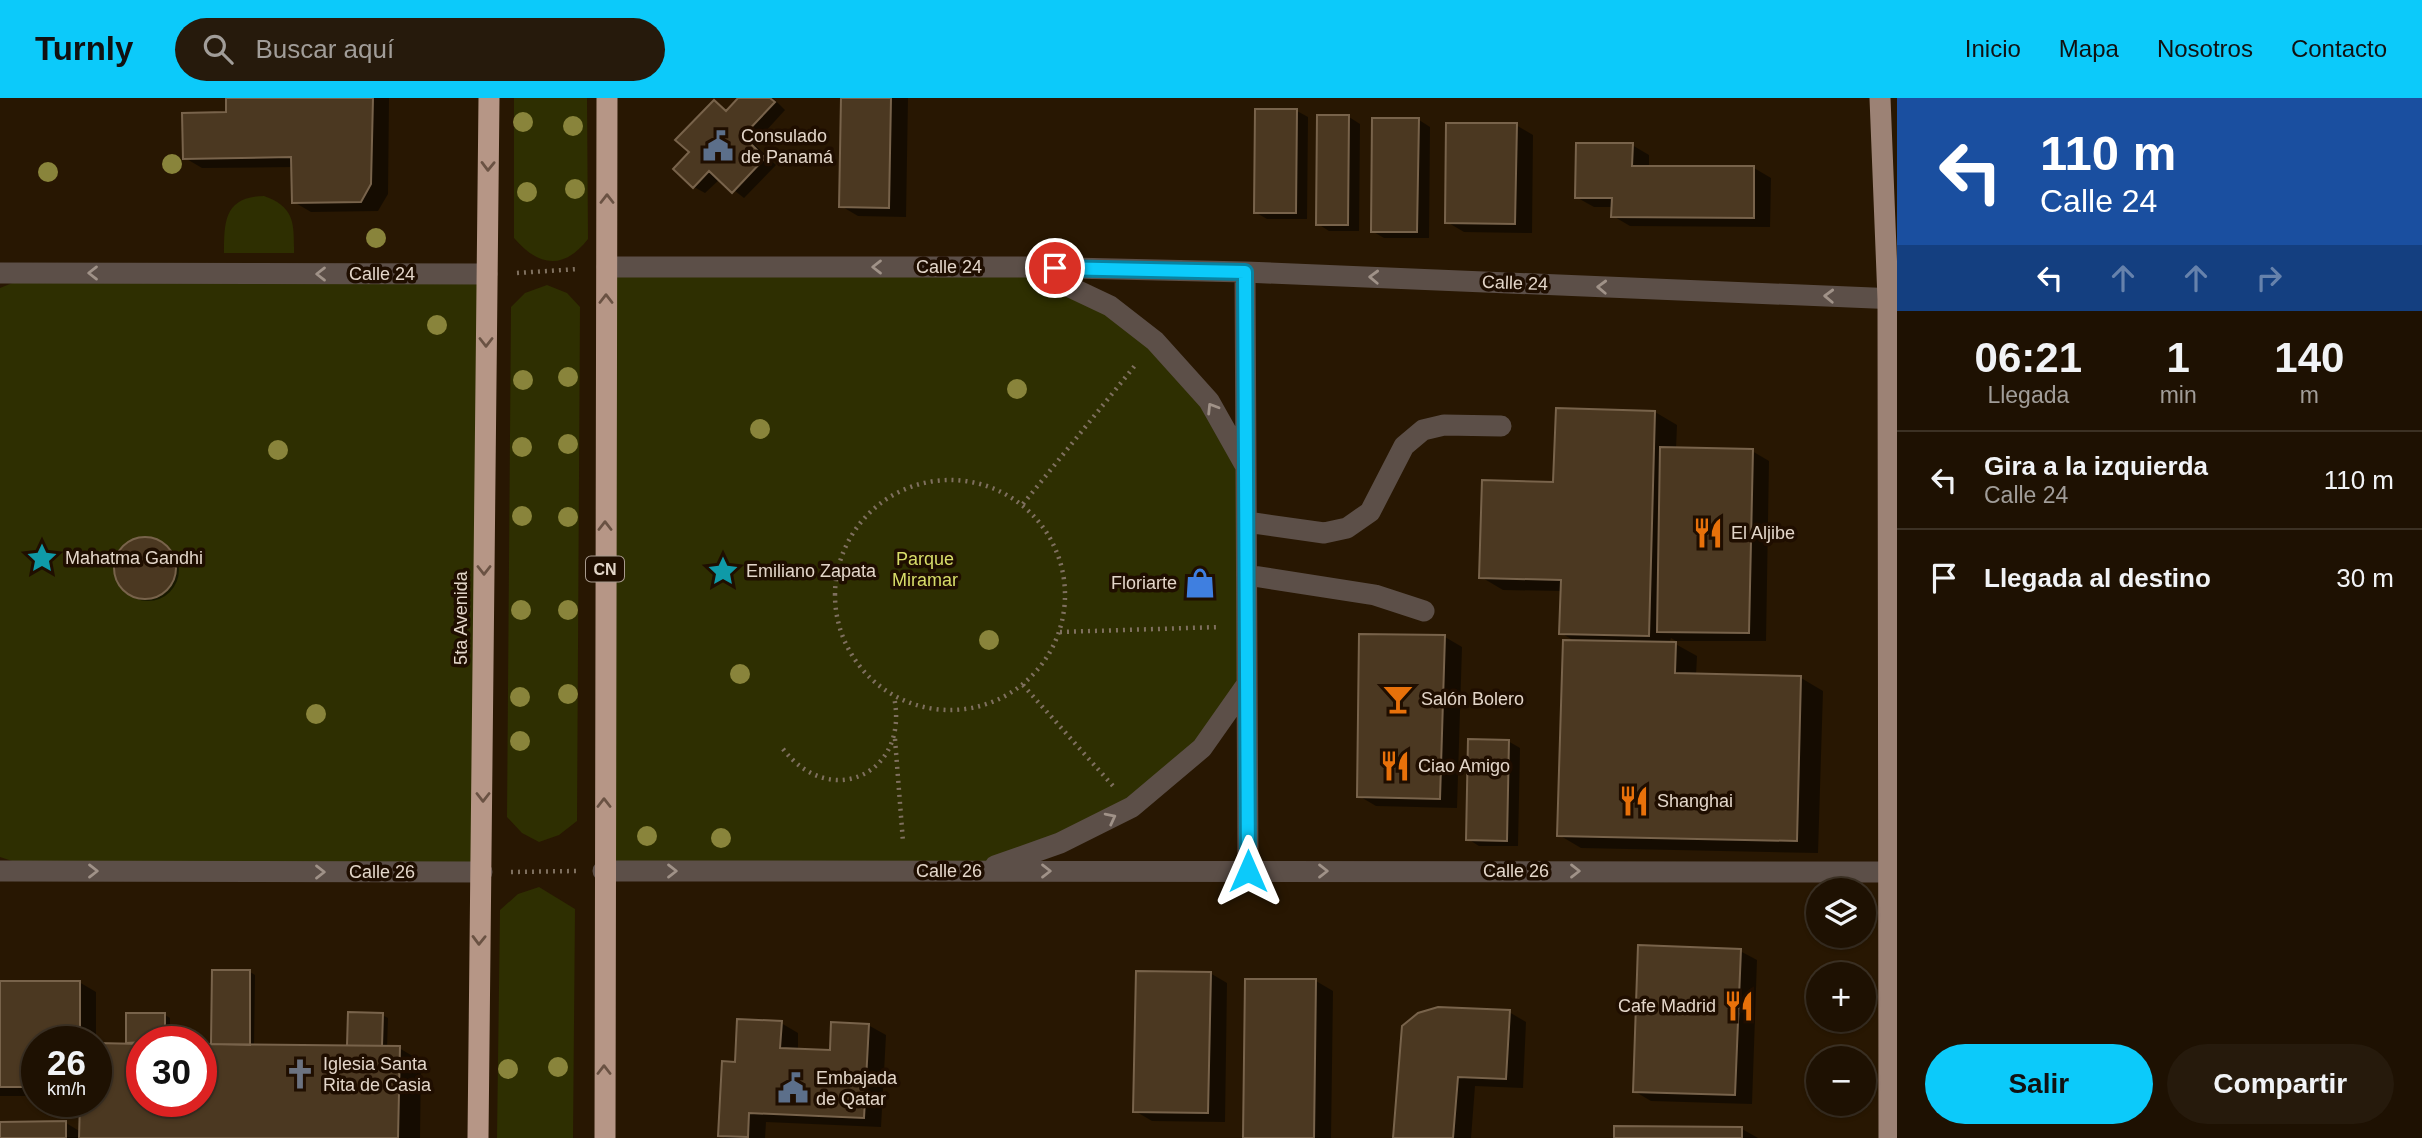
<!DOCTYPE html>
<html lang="es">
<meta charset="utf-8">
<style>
body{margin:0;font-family:Helvetica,sans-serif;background:#261a0c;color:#f1f3f6;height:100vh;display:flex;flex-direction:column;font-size:26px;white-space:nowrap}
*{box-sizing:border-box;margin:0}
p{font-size:23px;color:#a19d99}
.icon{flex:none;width:38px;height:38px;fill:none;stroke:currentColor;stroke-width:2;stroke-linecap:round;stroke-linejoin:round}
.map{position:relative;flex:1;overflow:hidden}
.side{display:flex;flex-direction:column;background:#1e1102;width:525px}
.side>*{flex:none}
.hud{background:#1a4fa0;color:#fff;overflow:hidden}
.buttons{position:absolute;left:1806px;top:780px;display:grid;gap:14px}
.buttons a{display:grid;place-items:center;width:70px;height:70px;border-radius:50%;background:#1e1102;box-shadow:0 2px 5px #0004,0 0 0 2px #3c3124;font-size:35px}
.speed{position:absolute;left:21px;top:928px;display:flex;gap:14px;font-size:35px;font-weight:700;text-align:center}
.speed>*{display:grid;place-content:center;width:91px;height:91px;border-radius:50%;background:#1e1102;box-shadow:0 2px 5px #0004,0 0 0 2px #3c3124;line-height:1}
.speed small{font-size:18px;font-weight:400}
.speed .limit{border:10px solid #d22;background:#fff;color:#111}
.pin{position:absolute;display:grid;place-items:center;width:60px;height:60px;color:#fff;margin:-30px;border:4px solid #fff;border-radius:50%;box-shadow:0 2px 7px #0007}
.me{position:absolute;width:77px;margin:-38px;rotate:0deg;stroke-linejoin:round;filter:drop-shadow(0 0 5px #0008)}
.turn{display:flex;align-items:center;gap:24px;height:147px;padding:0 28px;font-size:32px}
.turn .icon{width:91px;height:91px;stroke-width:2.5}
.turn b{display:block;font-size:49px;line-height:60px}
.lanes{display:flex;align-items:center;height:66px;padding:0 28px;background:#0003;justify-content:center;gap:35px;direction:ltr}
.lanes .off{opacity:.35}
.eta{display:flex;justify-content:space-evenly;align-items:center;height:119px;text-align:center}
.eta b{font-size:42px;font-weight:800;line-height:49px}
.cta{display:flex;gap:14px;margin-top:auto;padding:14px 28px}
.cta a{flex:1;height:80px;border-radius:42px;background:#0ccafa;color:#111;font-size:28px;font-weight:800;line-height:80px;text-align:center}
.cta a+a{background:#261a0c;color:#f1f3f6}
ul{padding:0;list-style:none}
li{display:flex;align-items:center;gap:21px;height:98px;padding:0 28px;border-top:2px solid #3c3124}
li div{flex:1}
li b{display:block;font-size:26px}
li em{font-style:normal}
header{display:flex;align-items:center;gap:42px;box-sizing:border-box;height:98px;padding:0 35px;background:#0ccafa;color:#111}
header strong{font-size:33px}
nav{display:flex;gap:38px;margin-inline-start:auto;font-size:24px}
.search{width:490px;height:63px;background:#261a0c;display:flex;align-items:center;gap:18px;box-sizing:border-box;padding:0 24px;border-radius:38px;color:#a19d99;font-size:26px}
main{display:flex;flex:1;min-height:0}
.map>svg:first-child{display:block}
.green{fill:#2e2f01}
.shadow{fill:#0007}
.building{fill:#4b3821;stroke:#78634b;stroke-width:2}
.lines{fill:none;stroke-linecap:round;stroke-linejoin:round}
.path{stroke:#7f705f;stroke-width:4.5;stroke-dasharray:2 5;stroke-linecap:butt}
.minor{stroke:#5c4f48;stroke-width:21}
.major{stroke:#9c8275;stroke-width:21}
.highway{stroke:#b69686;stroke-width:21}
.tree{fill:#89843b}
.oneway{stroke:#6a5243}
.oneway2{stroke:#a09288}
.route-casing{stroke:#0883a2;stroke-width:18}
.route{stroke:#0ccafa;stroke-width:12}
.labels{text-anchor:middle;stroke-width:7;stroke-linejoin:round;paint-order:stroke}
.shield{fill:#1f0e00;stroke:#a89a8d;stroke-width:2}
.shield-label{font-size:16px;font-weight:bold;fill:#e3d6c9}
.poi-label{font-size:18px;fill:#e3d6c9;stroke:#1f0e00;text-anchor:start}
.street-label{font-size:18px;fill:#e3d6c9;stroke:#1f0e00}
.park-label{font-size:18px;fill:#d8dd69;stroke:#1f0e00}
</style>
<header>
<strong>Turnly</strong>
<div class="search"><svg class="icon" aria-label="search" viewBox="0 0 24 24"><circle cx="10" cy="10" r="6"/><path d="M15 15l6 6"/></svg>Buscar aquí</div>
<nav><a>Inicio</a><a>Mapa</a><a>Nosotros</a><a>Contacto</a></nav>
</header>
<main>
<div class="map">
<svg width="1897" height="1040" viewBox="0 0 1897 1040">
<rect width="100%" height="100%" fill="#281702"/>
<path class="green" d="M 514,0 L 587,0 L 588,141 C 563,173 538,168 514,140 Z
M 264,98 C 295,109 294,125 294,155 L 224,155 C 224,122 225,99 264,98 Z
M 607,169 L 1028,169 L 1155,243 L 1246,369 L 1247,586 L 1202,650 L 1132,709 L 980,773 L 603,773 Z
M 37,175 L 487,176 L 482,774 L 42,773 L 0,759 L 0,190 Z
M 547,187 L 567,195 L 580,209 L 577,723 L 559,737 L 539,744 L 522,735 L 507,719 L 511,209 L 525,195 Z
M 539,789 L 575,811 L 573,1040 L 497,1040 L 500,812 L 518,796 Z"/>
<path class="shadow" d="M 227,0 L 389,0 L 388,96 L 378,113 L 311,114 L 294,104 L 293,69 L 202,70 L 185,60 L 228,16 Z
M 740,0 L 773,0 L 785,12 L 754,46 L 776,67 L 744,100 L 720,81 L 705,95 L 694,89 L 691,54 L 714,4 L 728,13 Z
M 843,0 L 908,0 L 906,119 L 858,118 L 841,108 Z
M 1297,13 L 1308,19 L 1307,121 L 1267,121 L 1255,114 Z
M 1349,19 L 1360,26 L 1359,133 L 1329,133 L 1318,126 Z
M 1419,22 L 1430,29 L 1429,140 L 1384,140 L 1372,133 Z
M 1516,27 L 1533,37 L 1532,135 L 1464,134 L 1447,124 Z
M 1632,47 L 1649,57 L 1649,69 L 1754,70 L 1771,80 L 1770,129 L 1630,128 L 1613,118 L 1613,109 L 1594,109 L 1576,99 Z
M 1655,314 L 1677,327 L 1676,351 L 1752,353 L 1769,363 L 1766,543 L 1676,543 L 1671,540 L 1670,543 L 1697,558 L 1696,577 L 1801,580 L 1823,593 L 1818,755 L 1581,750 L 1559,737 L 1576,544 L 1561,535 L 1562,493 L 1503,492 L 1481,479 L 1555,385 Z
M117 472a31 31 0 1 1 62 0a31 31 0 1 1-62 0Z
M 1445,539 L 1462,549 L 1457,710 L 1376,708 L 1359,698 Z
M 1508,643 L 1520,650 L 1518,748 L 1479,748 L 1468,741 Z
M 1740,853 L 1757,862 L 1752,1006 L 1651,1003 L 1634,993 Z
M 214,874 L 250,874 L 255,877 L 254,948 L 354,950 L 382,917 L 388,920 L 387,950 L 399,950 L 421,963 L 420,1040 L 0,1040 L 0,1025 L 66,1025 L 81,1034 L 82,1003 L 96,1003 L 96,943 L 37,943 L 37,998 L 0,998 L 0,885 L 79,884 L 96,894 L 96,947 L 127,947 L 128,917 L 165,917 L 170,920 L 170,943 L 142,943 L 142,1003 L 201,1003 L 213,948 Z
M 1210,875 L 1227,885 L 1225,1024 L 1152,1023 L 1135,1013 Z
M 1316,883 L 1333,893 L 1331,1040 L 1244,1040 Z
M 1509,914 L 1526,924 L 1523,990 L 1475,988 L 1471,1040 L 1395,1040 Z
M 781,925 L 798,935 L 798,952 L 831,954 L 868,927 L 886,937 L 881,1029 L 766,1024 L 765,1040 L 725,1040 L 720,1037 L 737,966 Z
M 1742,1031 L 1758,1040 L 1616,1040 Z"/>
<path class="building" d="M 226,0 L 373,0 L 371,86 L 361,104 L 292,105 L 291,59 L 183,61 L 182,15 L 226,14 Z
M 738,0 L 770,0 L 775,4 L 743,38 L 765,60 L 732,95 L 709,73 L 693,90 L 673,71 L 689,54 L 675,42 L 714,2 L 726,13 Z
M 841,0 L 891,0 L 889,110 L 839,109 Z
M 1255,11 L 1297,11 L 1296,115 L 1254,115 Z
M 1317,17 L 1349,17 L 1348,127 L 1316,127 Z
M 1372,20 L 1419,20 L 1417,134 L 1371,134 Z
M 1446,25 L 1517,25 L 1515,126 L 1445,125 Z
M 1576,45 L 1633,45 L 1632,68 L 1754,68 L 1754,120 L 1611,119 L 1612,100 L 1575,100 Z
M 1556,310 L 1655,313 L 1649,538 L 1559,536 L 1561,482 L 1479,480 L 1482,382 L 1553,384 Z
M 1660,349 L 1753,351 L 1749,535 L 1657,534 Z
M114 470a31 31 0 1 1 62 0a31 31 0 1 1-62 0Z
M 1359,536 L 1445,537 L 1440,701 L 1357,699 Z
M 1563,542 L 1676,544 L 1675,575 L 1801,578 L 1797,743 L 1557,738 Z
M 1468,641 L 1509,642 L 1507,743 L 1466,742 Z
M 1638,847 L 1741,851 L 1735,997 L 1633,994 Z
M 212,872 L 250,872 L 250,947 L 211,946 Z
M 1136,873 L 1211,874 L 1208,1015 L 1133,1014 Z
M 1245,881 L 1316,881 L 1314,1040 L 1243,1040 Z
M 0,883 L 80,883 L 80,943 L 37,943 L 37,989 L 0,989 Z
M 1438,909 L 1510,912 L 1506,981 L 1458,979 L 1453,1040 L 1393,1040 L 1402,928 L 1418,915 Z
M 348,914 L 383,915 L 382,948 L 347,948 Z
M 126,915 L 165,915 L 165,943 L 126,945 Z
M 737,921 L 782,923 L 780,950 L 830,952 L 831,924 L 869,926 L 864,1020 L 749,1015 L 748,1039 L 718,1038 L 722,963 L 735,964 Z
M 96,945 L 142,946 L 142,1003 L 201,1003 L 201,946 L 400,948 L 398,1040 L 79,1040 L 80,1003 L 96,1003 Z
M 66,1023 L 66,1040 L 0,1040 L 0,1024 Z
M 1614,1028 L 1742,1029 L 1742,1040 L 1614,1040 Z"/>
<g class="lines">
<path class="path" d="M 517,175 L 578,171
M835 497a115 115 0 1 1 230 0a115 115 0 1 1-230 0Z
M 1023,406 L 1137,265
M 1060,534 L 1220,529
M 1023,587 L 1113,688
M 895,641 L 903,744
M 783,651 C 831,713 910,675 894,599
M 511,774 L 576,773"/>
<path class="minor" d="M 607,169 L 1028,169 L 1245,174 L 1897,201
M 1036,173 L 1110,208 L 1155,243 L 1209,303 L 1245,367
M 1245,174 L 1248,773
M 0,175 L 487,176
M 1247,424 L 1324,435 L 1347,430 L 1370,414 L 1404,348 L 1423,332 L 1444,327 L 1501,328
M 1247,477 L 1375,497 L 1424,513
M 995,768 L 1060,745 L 1132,709 L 1202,650 L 1247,586
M 0,773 L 482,774
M 603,773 L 1897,774"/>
<path class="major" d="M 1880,0 L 1888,201 L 1889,1040"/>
<path class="highway" d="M 478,1040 L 489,0
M 605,1040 L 607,0"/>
</g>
<g class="tree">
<circle cx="523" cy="24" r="10"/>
<circle cx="573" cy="28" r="10"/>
<circle cx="172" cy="66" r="10"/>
<circle cx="48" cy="74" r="10"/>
<circle cx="575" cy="91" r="10"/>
<circle cx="527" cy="94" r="10"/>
<circle cx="376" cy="140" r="10"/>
<circle cx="437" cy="227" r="10"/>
<circle cx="568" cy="279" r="10"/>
<circle cx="523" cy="282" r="10"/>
<circle cx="1017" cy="291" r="10"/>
<circle cx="760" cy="331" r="10"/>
<circle cx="568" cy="346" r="10"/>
<circle cx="522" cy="349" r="10"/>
<circle cx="278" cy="352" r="10"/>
<circle cx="522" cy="418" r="10"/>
<circle cx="568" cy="419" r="10"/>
<circle cx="521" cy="512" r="10"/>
<circle cx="568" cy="512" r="10"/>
<circle cx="989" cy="542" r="10"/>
<circle cx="740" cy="576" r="10"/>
<circle cx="568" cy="596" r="10"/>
<circle cx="520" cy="599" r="10"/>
<circle cx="316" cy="616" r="10"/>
<circle cx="520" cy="643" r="10"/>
<circle cx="647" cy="738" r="10"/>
<circle cx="721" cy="740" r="10"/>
<circle cx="558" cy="969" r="10"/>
<circle cx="508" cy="971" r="10"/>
</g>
<defs><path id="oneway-chevron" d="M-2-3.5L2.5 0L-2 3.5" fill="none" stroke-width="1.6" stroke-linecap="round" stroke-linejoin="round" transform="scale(1.75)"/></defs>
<g class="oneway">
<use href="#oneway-chevron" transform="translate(488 68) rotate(91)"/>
<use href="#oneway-chevron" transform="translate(607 101) rotate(-90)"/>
<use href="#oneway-chevron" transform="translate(606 201) rotate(-90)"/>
<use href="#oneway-chevron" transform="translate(486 244) rotate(90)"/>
<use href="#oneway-chevron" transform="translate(605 428) rotate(-90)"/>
<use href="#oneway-chevron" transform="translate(484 472) rotate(90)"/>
<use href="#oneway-chevron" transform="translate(483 699) rotate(90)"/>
<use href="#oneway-chevron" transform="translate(604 705) rotate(-90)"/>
<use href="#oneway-chevron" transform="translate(479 842) rotate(91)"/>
<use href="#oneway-chevron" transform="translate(604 972) rotate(-90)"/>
</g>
<g class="oneway2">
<use href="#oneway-chevron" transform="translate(877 169) rotate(180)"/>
<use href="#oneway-chevron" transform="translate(93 175) rotate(-180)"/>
<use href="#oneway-chevron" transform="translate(321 176) rotate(-180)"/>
<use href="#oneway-chevron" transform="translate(1374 179) rotate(-178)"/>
<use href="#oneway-chevron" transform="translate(1602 189) rotate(-178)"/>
<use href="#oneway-chevron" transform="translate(1829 198) rotate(-178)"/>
<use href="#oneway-chevron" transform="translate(1212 310) rotate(-122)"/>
<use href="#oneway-chevron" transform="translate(1111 720) rotate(-27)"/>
<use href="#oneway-chevron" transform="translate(93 773)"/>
<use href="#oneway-chevron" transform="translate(672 773)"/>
<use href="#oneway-chevron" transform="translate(1046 773)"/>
<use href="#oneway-chevron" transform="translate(1323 773)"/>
<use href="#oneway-chevron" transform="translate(1575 773)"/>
<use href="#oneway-chevron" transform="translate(320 774)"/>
</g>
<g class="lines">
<g class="route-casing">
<path id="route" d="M 1055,170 L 1245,174 L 1248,773"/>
</g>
<use href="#route" class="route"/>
</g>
<defs>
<g id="civic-bare" transform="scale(2.415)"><path d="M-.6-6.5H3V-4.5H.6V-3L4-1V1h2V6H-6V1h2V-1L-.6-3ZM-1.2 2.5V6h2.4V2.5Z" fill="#5c6f8a" stroke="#1f0e00" stroke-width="2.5" paint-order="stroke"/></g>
<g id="restaurant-bare" transform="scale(2.415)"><path d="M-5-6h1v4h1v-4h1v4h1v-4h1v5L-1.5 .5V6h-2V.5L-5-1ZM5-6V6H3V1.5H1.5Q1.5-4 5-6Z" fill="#e8710a" stroke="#1f0e00" stroke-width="2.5" paint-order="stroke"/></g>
<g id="sight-bare" transform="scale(2.415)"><path d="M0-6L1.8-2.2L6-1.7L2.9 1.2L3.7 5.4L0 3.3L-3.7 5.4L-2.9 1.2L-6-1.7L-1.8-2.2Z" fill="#0f9aa8" stroke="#1f0e00" stroke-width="2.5" paint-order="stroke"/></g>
<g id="shop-bare" transform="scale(2.415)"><path d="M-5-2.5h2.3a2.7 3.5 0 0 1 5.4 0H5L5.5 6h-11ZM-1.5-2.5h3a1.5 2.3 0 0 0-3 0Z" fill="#3f7fe0" stroke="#1f0e00" stroke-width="2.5" paint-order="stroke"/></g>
<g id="bar-bare" transform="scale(2.415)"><path d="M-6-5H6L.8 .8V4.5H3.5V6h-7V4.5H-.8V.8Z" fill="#e8710a" stroke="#1f0e00" stroke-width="2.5" paint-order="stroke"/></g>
<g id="church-bare" transform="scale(2.415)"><path d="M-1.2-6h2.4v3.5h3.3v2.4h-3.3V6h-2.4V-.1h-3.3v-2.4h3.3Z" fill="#6b7280" stroke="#1f0e00" stroke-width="2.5" paint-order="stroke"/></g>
</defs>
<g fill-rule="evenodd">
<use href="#civic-bare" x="718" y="48"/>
<use href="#restaurant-bare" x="1708" y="435"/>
<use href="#sight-bare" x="42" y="460"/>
<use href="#sight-bare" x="723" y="473"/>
<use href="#shop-bare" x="1200" y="485"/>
<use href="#bar-bare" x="1398" y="601"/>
<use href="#restaurant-bare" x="1395" y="668"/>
<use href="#restaurant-bare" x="1634" y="703"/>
<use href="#restaurant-bare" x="1739" y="908"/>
<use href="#church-bare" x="300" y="976"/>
<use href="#civic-bare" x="793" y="990"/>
</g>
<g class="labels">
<rect class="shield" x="586" y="458.5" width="38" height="25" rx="5"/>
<g class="shield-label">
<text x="605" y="477">CN</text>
</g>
<g class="poi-label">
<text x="741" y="44">Consulado<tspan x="741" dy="21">de Panamá</tspan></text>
<text x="1731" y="441">El Aljibe</text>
<text x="65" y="466">Mahatma Gandhi</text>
<text x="746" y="479">Emiliano Zapata</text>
<text x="1177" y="491" text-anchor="end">Floriarte</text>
<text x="1421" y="607">Salón Bolero</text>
<text x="1418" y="674">Ciao Amigo</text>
<text x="1657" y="709">Shanghai</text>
<text x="1716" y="914" text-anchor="end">Cafe Madrid</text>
<text x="323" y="972">Iglesia Santa<tspan x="323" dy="21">Rita de Casia</tspan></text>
<text x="816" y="986">Embajada<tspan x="816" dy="21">de Qatar</tspan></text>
</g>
<g class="street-label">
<text x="949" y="175">Calle 24</text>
<text x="382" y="182">Calle 24</text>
<text transform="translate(1515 185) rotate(2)" y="6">Calle 24</text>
<text transform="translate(461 520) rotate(-90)" y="6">5ta Avenida</text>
<text x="949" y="779">Calle 26</text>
<text x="1516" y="779">Calle 26</text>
<text x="382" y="780">Calle 26</text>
</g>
<g class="park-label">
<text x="925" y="467">Parque<tspan x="925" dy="21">Miramar</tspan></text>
</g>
</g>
</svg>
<div class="buttons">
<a><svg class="icon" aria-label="layers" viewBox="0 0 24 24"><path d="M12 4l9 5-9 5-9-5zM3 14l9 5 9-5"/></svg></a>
<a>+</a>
<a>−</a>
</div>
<div class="speed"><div>26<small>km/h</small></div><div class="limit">30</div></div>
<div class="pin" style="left:1055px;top:170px;background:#d93025"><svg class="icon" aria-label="arrive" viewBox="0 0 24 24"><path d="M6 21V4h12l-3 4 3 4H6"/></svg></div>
<svg class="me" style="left:1248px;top:773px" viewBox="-20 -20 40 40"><path d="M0-17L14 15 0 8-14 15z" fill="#0ccafa" stroke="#fff" stroke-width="4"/></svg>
</div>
<section class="side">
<div class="hud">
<div class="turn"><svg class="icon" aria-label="left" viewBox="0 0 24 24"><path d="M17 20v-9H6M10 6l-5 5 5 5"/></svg><div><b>110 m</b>Calle 24</div></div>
<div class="lanes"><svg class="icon" aria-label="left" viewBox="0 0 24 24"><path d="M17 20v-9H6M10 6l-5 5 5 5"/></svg><svg class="icon off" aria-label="ahead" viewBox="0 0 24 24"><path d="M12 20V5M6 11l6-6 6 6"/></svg><svg class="icon off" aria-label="ahead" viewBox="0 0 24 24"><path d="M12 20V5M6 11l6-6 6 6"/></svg><svg class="icon off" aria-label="right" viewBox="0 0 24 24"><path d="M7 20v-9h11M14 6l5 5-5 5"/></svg></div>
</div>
<div class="eta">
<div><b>06:21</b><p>Llegada</p></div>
<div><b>1</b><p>min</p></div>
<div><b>140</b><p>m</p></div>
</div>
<ul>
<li><svg class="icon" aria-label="left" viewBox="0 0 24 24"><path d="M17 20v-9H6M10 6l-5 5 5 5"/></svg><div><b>Gira a la izquierda</b><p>Calle 24</p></div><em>110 m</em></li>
<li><svg class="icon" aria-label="arrive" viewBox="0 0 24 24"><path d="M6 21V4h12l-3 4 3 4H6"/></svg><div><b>Llegada al destino</b></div><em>30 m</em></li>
</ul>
<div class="cta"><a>Salir</a><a>Compartir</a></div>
</section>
</main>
